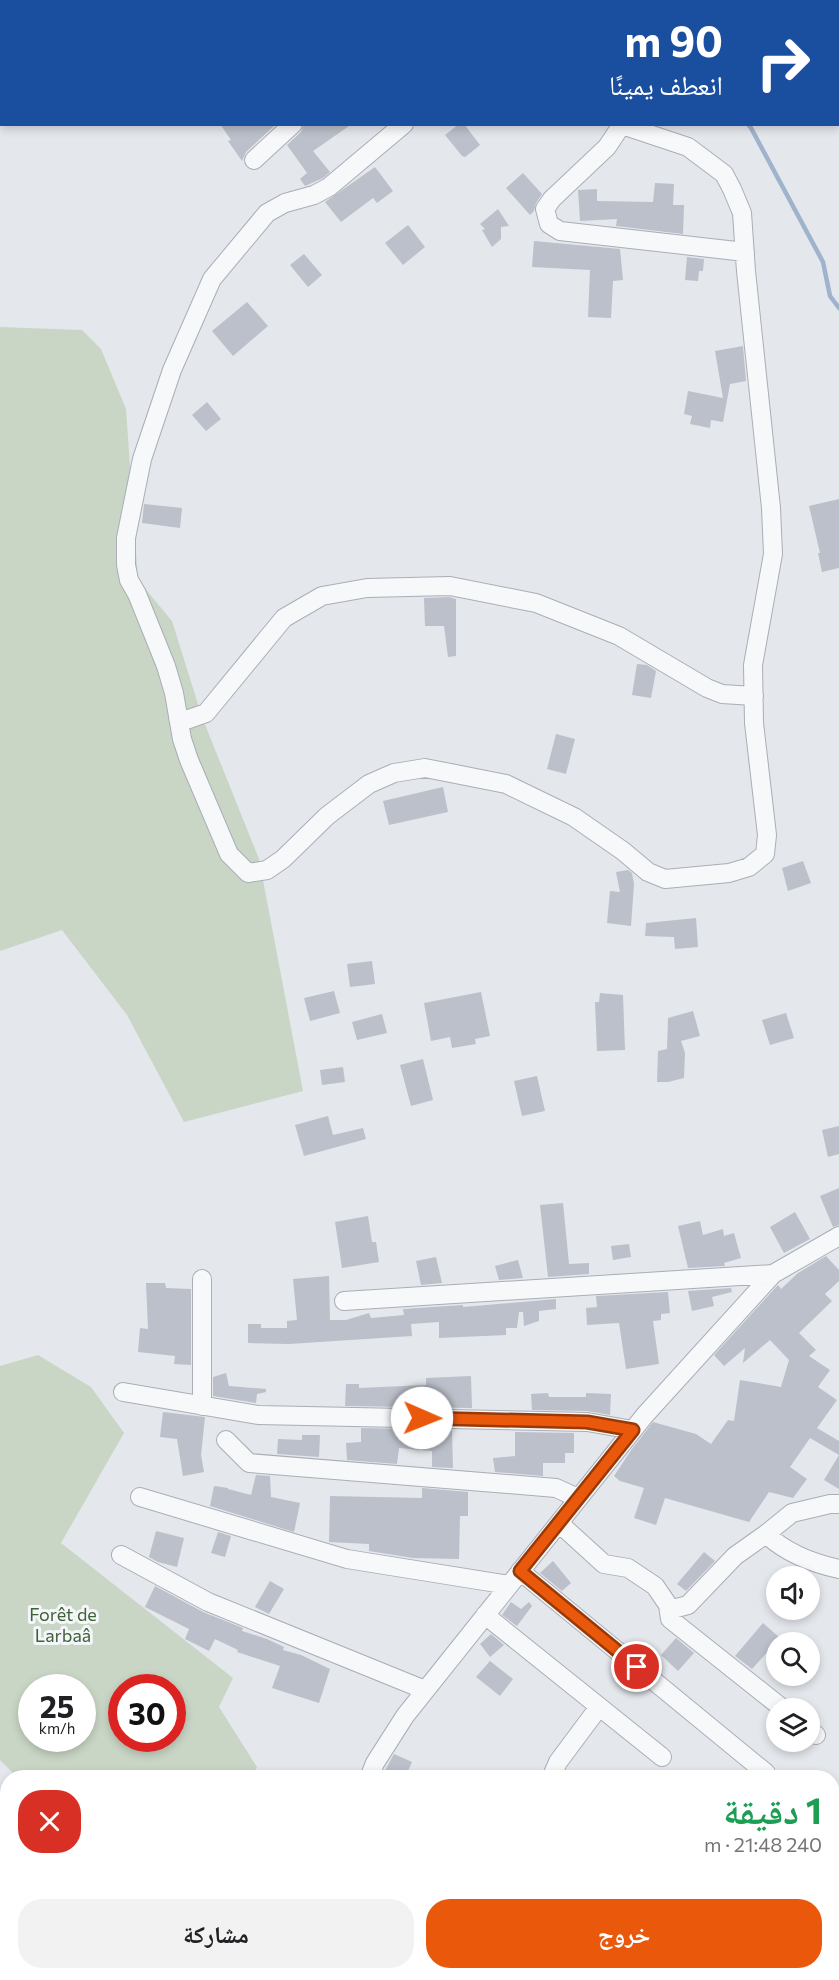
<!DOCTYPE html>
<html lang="ar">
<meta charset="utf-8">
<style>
body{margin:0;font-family:Commissioner,"Noto Naskh Arabic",sans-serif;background:#f2f2f2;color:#202124;direction:rtl;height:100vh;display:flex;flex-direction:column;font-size:22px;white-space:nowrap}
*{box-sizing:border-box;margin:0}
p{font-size:20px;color:#757577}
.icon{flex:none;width:33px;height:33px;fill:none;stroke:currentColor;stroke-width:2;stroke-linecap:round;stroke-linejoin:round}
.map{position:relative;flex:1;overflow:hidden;direction:ltr}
.drawer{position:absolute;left:0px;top:1770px;width:840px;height:210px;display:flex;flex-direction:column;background:#fff;border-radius:24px 24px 0 0;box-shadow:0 3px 9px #0003;direction:rtl}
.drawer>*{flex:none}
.hud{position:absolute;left:0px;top:0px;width:840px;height:126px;box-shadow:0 3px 9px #0003;direction:rtl;background:#1a4fa0;color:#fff;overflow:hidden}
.tools{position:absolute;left:766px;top:1566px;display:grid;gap:12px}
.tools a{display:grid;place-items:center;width:54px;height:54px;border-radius:50%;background:#fff;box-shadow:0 3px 9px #0003;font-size:30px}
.speed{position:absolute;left:18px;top:1674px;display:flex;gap:12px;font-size:30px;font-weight:700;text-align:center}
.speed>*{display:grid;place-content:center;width:78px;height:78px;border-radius:50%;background:#fff;box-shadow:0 3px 9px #0003;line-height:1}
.speed small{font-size:15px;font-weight:400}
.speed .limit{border:9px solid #d22;background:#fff;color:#111}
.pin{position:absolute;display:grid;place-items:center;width:51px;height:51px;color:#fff;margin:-26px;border:3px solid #fff;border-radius:50%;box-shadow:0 2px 6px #0007}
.me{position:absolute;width:66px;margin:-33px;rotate:91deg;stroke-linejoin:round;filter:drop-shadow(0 0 4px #0008)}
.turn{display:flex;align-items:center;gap:21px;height:126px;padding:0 18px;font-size:27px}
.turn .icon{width:78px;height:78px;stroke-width:2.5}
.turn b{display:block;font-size:42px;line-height:51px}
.round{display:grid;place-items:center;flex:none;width:63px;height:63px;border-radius:24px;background:#f2f2f2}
.overview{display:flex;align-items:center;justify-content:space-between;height:102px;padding:0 18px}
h1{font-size:36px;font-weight:700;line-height:45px;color:#1e9e55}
.cta{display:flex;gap:12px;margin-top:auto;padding:12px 18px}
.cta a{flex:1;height:69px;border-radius:24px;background:#ea580c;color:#fff;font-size:24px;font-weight:700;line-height:69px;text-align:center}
.cta a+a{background:#f2f2f2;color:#202124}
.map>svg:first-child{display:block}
.green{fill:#c9d6c5;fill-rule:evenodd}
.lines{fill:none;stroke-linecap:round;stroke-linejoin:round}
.stream{stroke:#9fb4cc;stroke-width:4.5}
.building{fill:#bbc0ca}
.minor-casing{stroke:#a9aeb7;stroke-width:20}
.minor{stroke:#f7f8fa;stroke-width:18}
.route-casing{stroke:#983908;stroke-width:15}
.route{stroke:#ea580c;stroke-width:10}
.labels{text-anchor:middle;stroke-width:6;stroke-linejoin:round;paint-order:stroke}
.park-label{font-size:18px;fill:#3f6138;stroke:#f4f6f9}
</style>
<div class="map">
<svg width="839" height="1980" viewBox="0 0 839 1980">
<rect width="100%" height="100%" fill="#e4e7ec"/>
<path class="green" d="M 0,327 L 82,330 L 101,349 L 126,409 L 138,580 L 172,621 L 202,717 L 259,859 L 303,1091 L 184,1122 L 127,1015 L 62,930 L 0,951 Z
M 38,1355 L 91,1387 L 124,1433 L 61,1543 L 233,1678 L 219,1707 L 257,1767 L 252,1777 L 17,1777 L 0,1760 L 0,1366 ZM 32,1688 L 82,1688 L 82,1738 L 32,1738 ZM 122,1688 L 172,1688 L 172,1738 L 122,1738 Z
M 839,1816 L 839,1888 L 833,1886 L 832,1819 Z
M 7,1828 L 8,1972 L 307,1973 L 306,1980 L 0,1980 L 0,1847 Z"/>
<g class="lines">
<path class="stream" d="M 545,0 L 547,2
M 748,124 L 751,128 L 823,262 L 830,296 L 839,308"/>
</g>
<path class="building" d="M 220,124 L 276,124 L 246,152 L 242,161 L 228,141 L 231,140 Z
M 304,124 L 352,124 L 313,151 L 330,172 L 323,178 L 305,186 L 300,179 L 307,173 L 287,145 L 301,132 Z
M 459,124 L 464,124 L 480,145 L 465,157 L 462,156 L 445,135 Z
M 375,167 L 393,191 L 377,203 L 373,198 L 341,222 L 325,202 Z
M 523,173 L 542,194 L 536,203 L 534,211 L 530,215 L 506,188 Z
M 655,183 L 674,184 L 673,205 L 684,205 L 683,234 L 616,226 L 617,219 L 580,221 L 578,190 L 597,189 L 597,201 L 653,202 Z
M 498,209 L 509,226 L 501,227 L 501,239 L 492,247 L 482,230 L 485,229 L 480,224 Z
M 408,225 L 425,247 L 403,265 L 385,243 Z
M 534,241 L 620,249 L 623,280 L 613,281 L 611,318 L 588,317 L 590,270 L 532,267 Z
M 304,254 L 322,275 L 308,287 L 290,265 Z
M 687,257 L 704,259 L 703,271 L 699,271 L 698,281 L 685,280 Z
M 247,302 L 268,326 L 233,356 L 212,331 Z
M 743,346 L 746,381 L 730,384 L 723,422 L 711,420 L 710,428 L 690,424 L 692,416 L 684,414 L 688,391 L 723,398 L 715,351 Z
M 207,402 L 221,419 L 206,431 L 192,415 Z
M 839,499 L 839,568 L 822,572 L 818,553 L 820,553 L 809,506 Z
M 144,504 L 182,508 L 180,528 L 142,523 Z
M 449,597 L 456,599 L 456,656 L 448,657 L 444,626 L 425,626 L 424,598 Z
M 637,664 L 647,665 L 656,671 L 651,698 L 632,695 Z
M 556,734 L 575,739 L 566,774 L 547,769 Z
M 443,787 L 448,812 L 389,825 L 383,801 Z
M 803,861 L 811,883 L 788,891 L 782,868 Z
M 628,870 L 632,873 L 634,884 L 631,926 L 607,923 L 610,891 L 620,892 L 616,872 Z
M 696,918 L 698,947 L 675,949 L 674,937 L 645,936 L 646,923 Z
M 372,961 L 375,984 L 350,987 L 347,964 Z
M 334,991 L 340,1013 L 310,1021 L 304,998 Z
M 481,992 L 490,1036 L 475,1039 L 476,1044 L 452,1048 L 450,1037 L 431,1041 L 424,1003 Z
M 600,993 L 623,995 L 625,1050 L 597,1051 L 595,1002 L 599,1002 Z
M 693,1011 L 700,1036 L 681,1041 L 685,1053 L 684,1078 L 668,1082 L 657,1082 L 658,1051 L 667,1049 L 668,1018 Z
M 786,1013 L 794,1038 L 770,1045 L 762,1020 Z
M 382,1014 L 387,1033 L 357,1040 L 352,1022 Z
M 423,1059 L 433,1100 L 411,1106 L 400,1065 Z
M 343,1067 L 345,1082 L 322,1085 L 320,1070 Z
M 537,1076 L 545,1111 L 522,1116 L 514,1081 Z
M 328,1116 L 333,1135 L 363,1128 L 366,1139 L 304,1156 L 295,1125 Z
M 839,1126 L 839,1154 L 828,1157 L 822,1130 Z
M 839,1188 L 839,1225 L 833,1227 L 820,1196 Z
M 563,1203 L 569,1264 L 589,1263 L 589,1274 L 548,1277 L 540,1205 Z
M 795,1212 L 810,1239 L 784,1253 L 770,1227 Z
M 368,1216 L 372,1242 L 376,1242 L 379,1262 L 342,1268 L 335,1222 Z
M 700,1221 L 703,1235 L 723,1229 L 724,1236 L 734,1233 L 741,1258 L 724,1263 L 725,1266 L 688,1268 L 678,1226 Z
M 629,1244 L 631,1257 L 613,1260 L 611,1246 Z
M 826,1256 L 839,1270 L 839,1281 L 825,1294 L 832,1301 L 799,1333 L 816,1350 L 809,1356 L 830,1370 L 818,1387 L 837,1400 L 817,1428 L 839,1441 L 839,1489 L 824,1480 L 839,1455 L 810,1438 L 790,1467 L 807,1479 L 793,1498 L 769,1492 L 749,1522 L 665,1498 L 656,1525 L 634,1518 L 644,1488 L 620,1481 L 614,1476 L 632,1449 L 653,1422 L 696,1434 L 711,1444 L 728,1420 L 734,1421 L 740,1380 L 781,1387 L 789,1360 L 770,1340 L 743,1363 L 745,1348 L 724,1366 L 714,1355 L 778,1285 L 781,1289 L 798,1273 Z
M 436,1257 L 442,1283 L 421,1285 L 416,1261 Z
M 518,1260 L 523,1278 L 499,1280 L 495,1266 Z
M 329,1276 L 330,1320 L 346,1320 L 369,1313 L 371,1318 L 404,1315 L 403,1309 L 463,1305 L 463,1307 L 556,1299 L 556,1309 L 539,1311 L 539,1321 L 524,1326 L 523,1312 L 519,1312 L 517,1328 L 506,1328 L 506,1335 L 439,1338 L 439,1322 L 411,1324 L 412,1336 L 289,1344 L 248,1343 L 248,1324 L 261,1324 L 261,1328 L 287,1328 L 287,1321 L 297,1320 L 293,1279 Z
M 146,1283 L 165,1283 L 166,1288 L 191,1289 L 191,1365 L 174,1364 L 175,1356 L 138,1352 L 140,1328 L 148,1329 Z
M 731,1288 L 732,1292 L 712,1297 L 714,1306 L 692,1311 L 688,1291 Z
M 668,1292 L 670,1313 L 661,1314 L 661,1320 L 653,1321 L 659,1364 L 626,1369 L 619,1323 L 587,1325 L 586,1308 L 597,1307 L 596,1296 Z
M 226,1373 L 229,1386 L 266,1389 L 266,1392 L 257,1394 L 256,1403 L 213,1396 L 213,1377 Z
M 471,1376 L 472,1408 L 345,1406 L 346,1384 L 359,1384 L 359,1388 L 426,1385 L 426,1378 Z
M 548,1393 L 549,1397 L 586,1397 L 586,1393 L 611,1394 L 610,1415 L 587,1411 L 532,1410 L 531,1394 Z
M 163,1412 L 205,1417 L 201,1455 L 204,1472 L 183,1476 L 177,1439 L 160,1437 Z
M 361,1428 L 452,1430 L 453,1468 L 432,1467 L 432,1451 L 399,1448 L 397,1464 L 347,1460 L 346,1443 L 361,1442 Z
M 515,1432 L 574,1433 L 574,1453 L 565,1453 L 565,1463 L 543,1463 L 543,1476 L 495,1472 L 493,1458 L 515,1456 Z
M 302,1435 L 320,1435 L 319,1457 L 277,1454 L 278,1439 L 302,1440 Z
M 256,1475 L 270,1476 L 271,1497 L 300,1503 L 294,1532 L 210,1506 L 214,1486 L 228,1488 L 228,1489 L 251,1495 Z
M 422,1488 L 468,1492 L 468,1516 L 460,1516 L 459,1559 L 413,1558 L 369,1551 L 369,1544 L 329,1542 L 330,1496 L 422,1498 Z
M 156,1531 L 184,1538 L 177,1567 L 158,1562 L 149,1557 Z
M 218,1532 L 231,1536 L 225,1557 L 211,1553 Z
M 704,1552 L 715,1561 L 686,1591 L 677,1584 Z
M 553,1561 L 571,1583 L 562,1591 L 540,1573 Z
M 270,1581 L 284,1589 L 269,1614 L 255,1607 Z
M 155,1586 L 203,1612 L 243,1628 L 242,1631 L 267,1639 L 284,1647 L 283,1650 L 301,1655 L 330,1669 L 319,1703 L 272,1688 L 280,1666 L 237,1652 L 238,1650 L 215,1639 L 209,1651 L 185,1639 L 189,1629 L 145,1607 Z
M 511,1602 L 521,1609 L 529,1602 L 532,1606 L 517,1626 L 502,1615 Z
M 763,1623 L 780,1638 L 752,1669 L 735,1656 Z
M 491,1634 L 504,1645 L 490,1657 L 480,1644 Z
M 676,1638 L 694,1653 L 678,1671 L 661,1655 Z
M 490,1661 L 513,1679 L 500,1696 L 476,1677 Z
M 394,1754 L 412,1762 L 405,1778 L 381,1778 Z"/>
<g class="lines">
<g class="minor-casing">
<path id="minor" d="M 510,0 L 511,2
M 776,0 L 776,2
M 333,2 L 335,0
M 433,2 L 434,0
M 838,88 L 839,88
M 404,124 L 329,187 L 314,195 L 285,203 L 267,213 L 212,279 L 172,370 L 142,459 L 126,538 L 126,565 L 129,580 L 137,594 L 166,666 L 174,693 L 182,739 L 189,760 L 229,854 L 248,873 L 267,870 L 283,859 L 327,816 L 369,784 L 394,773 L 425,768 L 506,784 L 574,817 L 623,851 L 648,872 L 665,879 L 729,873 L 749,867 L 765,854 L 767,835 L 754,723 L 753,665 L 773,554 L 771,508 L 746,271 L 742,213 L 732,189 L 724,174 L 688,147 L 619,124
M 621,126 L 607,147 L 552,199 L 545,209 L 549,224 L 560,231 L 745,252
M 254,160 L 293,124
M 178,718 L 189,719 L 206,713 L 284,618 L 322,596 L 367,588 L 450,586 L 536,603 L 619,636 L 707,688 L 722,694 L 754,696
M 202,1279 L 202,1406
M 344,1301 L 773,1274
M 123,1392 L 258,1415 L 587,1422 L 633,1430
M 226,1440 L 249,1463 L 556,1488 L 578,1498
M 140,1497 L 347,1559 L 509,1585
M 559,1523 L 604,1564 L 628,1568 L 655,1586 L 668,1605 L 670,1619 L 782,1708
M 766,1534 L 792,1513 L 830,1504 L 839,1504
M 121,1555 L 208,1602 L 425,1690
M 520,1571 L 766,1773
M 669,1610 L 688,1605 L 735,1556 L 766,1534 C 786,1553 812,1563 839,1569
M 485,1615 L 662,1757
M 810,1731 L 816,1735
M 369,1778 L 375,1763 L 405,1716 L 645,1415 L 773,1274 L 839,1236
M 551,1778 L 558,1762 L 599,1707
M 440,1972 L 444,1980
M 321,1980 L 322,1972
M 461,1980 L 466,1972
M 654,1980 L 663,1972"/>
</g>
<use href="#minor" class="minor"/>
</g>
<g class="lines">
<g class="route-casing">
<path id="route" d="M 422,1418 L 587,1422 L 633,1430 L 520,1571 L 637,1667"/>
</g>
<use href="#route" class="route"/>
</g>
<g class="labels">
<g class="park-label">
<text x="63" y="1621">Forêt de<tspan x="63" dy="21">Larbaâ</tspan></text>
</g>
</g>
</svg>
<div class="tools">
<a><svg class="icon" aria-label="sound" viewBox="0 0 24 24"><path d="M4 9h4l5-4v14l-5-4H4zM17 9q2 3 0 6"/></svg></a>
<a><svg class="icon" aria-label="search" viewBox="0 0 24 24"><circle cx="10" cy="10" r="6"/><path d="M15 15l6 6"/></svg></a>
<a><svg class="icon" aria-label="layers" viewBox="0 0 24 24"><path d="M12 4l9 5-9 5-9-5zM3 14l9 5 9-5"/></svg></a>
</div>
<div class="speed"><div>25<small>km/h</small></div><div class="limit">30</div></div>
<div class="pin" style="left:637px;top:1667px;background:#d93025"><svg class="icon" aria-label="arrive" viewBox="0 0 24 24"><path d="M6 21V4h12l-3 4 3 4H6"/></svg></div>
<svg class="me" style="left:422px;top:1418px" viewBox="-20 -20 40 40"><circle r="19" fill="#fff"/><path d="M0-13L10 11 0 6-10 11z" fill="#ea580c"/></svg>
<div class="hud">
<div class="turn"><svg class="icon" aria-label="right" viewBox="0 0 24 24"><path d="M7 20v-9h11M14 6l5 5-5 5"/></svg><div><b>90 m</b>انعطف يمينًا</div></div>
</div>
<section class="drawer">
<div class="overview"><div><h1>1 دقيقة</h1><p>240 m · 21:48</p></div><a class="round" style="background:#d93025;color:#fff"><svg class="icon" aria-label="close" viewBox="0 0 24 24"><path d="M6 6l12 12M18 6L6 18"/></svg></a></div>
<div class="cta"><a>خروج</a><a>مشاركة</a></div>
</section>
</div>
